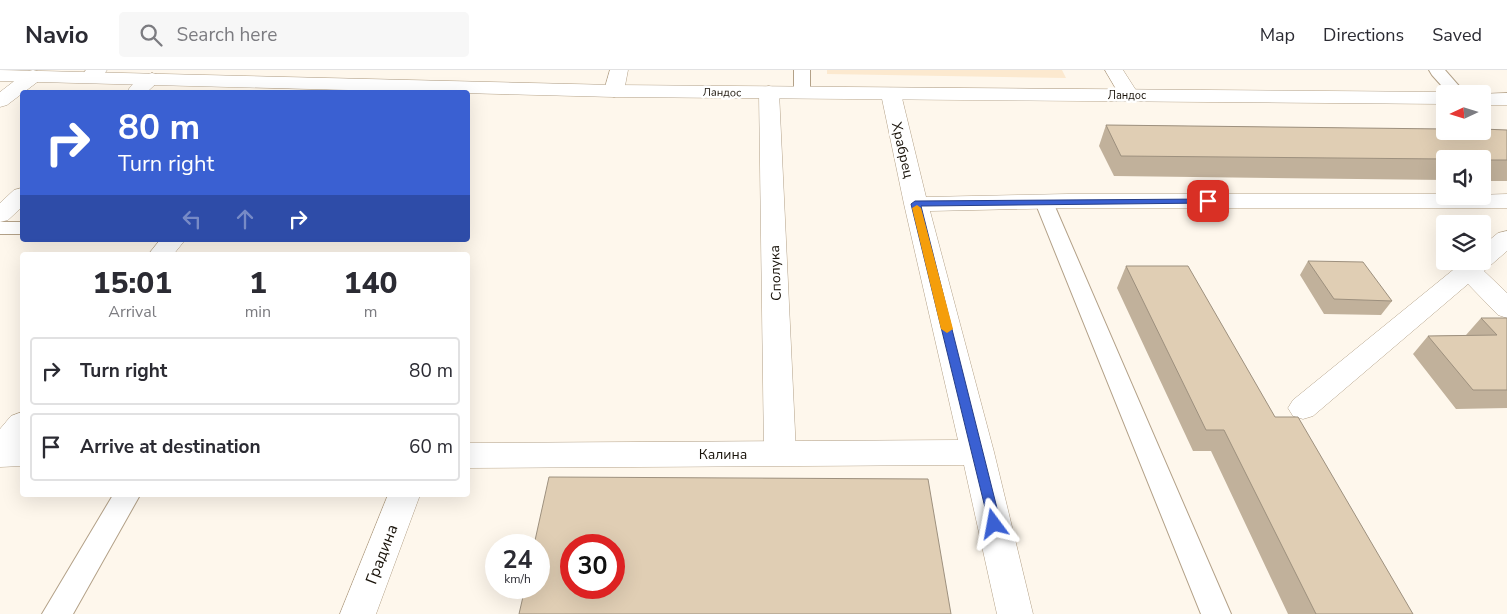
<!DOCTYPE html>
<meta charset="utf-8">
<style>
body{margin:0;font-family:"Nunito Sans",sans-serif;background:#f7f7f7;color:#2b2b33;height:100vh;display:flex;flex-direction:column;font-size:19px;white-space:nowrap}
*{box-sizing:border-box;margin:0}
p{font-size:16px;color:#7c7c81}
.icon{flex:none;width:28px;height:28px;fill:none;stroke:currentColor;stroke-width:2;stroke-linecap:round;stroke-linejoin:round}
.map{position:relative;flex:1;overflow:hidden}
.details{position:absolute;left:20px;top:182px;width:450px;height:245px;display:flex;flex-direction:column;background:#fff;border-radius:5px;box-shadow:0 5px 20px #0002}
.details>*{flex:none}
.guide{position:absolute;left:20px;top:20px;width:450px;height:152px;border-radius:5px;box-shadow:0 5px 20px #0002;background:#3a60d2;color:#fff;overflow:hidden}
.needle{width:32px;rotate:266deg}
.tools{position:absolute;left:1436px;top:15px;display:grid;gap:10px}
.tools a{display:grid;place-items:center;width:55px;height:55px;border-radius:5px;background:#fff;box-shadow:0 5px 20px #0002;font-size:25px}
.speed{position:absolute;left:485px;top:464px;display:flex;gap:10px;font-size:25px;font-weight:700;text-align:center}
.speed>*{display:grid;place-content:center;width:65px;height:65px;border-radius:50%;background:#fff;box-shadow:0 5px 20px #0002;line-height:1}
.speed small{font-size:12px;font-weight:400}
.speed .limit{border:8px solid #d22;background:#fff;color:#111}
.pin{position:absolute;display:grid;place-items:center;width:42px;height:42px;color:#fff;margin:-21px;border-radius:10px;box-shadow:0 2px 8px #0006}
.me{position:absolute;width:55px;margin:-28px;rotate:347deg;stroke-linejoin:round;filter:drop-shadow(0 0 4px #0008)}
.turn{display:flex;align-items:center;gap:18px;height:105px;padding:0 15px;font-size:22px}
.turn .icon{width:65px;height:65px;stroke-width:2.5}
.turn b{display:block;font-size:35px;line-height:42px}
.lanes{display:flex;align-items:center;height:48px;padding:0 15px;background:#0003;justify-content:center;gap:25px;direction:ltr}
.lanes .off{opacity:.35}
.eta{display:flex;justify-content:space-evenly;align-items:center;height:85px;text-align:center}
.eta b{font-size:30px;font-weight:800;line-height:35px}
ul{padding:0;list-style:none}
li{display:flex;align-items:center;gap:15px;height:68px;margin:0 10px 8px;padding:0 5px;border:2px solid #e1e1e2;border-radius:5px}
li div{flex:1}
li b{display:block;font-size:19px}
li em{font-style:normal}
header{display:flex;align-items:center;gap:30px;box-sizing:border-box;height:70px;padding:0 25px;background:#fff;border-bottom:1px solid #e1e1e2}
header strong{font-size:24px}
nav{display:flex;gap:28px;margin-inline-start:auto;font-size:18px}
.search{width:350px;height:45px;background:#f7f7f7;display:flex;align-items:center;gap:12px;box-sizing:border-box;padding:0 18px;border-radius:5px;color:#7c7c81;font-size:19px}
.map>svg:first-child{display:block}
.built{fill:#fce9cf}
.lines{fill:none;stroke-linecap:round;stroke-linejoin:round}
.service-casing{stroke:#b3a188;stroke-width:2}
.pedestrian-casing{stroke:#b3a188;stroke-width:1}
.minor-casing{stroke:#b3a188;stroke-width:1}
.tertiary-casing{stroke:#b3a188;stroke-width:1}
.service{fill:#fff;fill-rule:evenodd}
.pedestrian{fill:#fff;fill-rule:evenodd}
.minor{fill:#fff;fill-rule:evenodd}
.tertiary{fill:#fff;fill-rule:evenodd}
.wall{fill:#c1b19b}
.building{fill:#e0ceb4;stroke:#9d907e;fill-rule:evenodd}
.route{fill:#3a60d2;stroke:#263e88}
.slow{fill:#f59e0b}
.labels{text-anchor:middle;stroke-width:5;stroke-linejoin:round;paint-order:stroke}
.far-street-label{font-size:11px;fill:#181209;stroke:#fff}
.street-label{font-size:14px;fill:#181209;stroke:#fff}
.near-street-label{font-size:16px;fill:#181209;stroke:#fff}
</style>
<header>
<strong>Navio</strong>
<div class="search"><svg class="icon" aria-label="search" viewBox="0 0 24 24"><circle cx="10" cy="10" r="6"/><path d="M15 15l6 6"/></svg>Search here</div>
<nav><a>Map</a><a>Directions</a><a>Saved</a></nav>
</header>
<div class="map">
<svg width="1507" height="544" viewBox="0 0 1507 544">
<rect width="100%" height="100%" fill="#fef7ec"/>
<path class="built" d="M 827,0 L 1062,0 L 1066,8 L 827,4 Z"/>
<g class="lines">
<g class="service-casing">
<path id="service" d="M 794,0 L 810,0 L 810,23 L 808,26 L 796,26 L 794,23 Z
M 1429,0 L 1445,0 L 1466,24 L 1449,24 L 1432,5 Z
M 1044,126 L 1051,128 L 1053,132 L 1231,544 L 1201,544 L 1035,132 L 1037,128 Z
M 0,152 L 22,152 L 22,164 L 0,164 Z
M 113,425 L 140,425 L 73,544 L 42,544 Z"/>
</g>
<g class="pedestrian-casing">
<path id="pedestrian" d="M 33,0 L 40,2 L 42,6 L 40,10 L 7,35 L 0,37 L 0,22 L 26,2 Z
M 152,3 L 159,5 L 161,9 L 147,22 L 127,22 C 131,14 142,6 152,3 Z
M 769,16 L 776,18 L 779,22 L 796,383 L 791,392 L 780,395 L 769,392 L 764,383 L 759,22 L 762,18 Z
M 22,118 L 22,137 L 8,150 L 0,152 L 0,133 L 14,120 Z
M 160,170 L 185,170 L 173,185 L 148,185 Z
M 22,342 C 25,365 25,385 0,393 L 0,359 L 11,346 Z
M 388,425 L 420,425 L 376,544 L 340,544 Z"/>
</g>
<g class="minor-casing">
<path id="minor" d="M 86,0 L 107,0 C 101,9 94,13 83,10 L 81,6 Z
M 610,0 L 628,0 L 624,21 L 621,25 L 614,27 L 607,25 L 604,21 Z
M 1105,0 L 1123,0 L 1139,25 L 1136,29 L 1129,31 L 1122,29 Z
M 891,18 L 898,20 L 901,24 L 926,127 L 1068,124 L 1445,124 L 1445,126 L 1507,124 L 1507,138 L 1068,138 L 930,141 L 994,382 L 1033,544 L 997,544 L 964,395 L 468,398 L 468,373 L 958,370 L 904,134 L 881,24 L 884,20 Z
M 1507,161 L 1507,181 L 1484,201 L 1507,223 L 1507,248 L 1498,245 L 1468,214 L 1313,346 L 1303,349 L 1293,346 L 1288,338 L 1293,330 L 1464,191 L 1482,191 L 1482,176 L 1498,163 Z
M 0,371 L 22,372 L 22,396 L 0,397 Z"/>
</g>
<g class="tertiary-casing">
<path id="tertiary" d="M 0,0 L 614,15 L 1445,22 L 1451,24 L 1445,24 L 1445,34 L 614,27 L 0,11 Z
M 1507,23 L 1507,35 L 1482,35 L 1482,24 L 1480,24 Z"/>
</g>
<use href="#service" class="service"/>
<use href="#pedestrian" class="pedestrian"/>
<use href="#minor" class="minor"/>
<use href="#tertiary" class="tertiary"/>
</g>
<path class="wall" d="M 1106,55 L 1507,60 L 1507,111 L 1482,111 L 1482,89 L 1445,89 L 1445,110 L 1114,106 L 1099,76 Z
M 1308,191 L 1392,231 L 1381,245 L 1324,244 L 1300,205 Z
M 1126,196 L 1275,347 L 1413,544 L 1288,544 L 1211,381 L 1193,381 L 1117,218 Z
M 1481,248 L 1507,248 L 1507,338 L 1456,339 L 1413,284 L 1428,266 L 1466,265 Z"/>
<path class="building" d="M 1106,55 L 1445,59 L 1445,61 L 1482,61 L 1482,59 L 1507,60 L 1507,90 L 1482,90 L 1482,89 L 1445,89 L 1121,86 Z
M 1308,191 L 1363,192 L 1392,231 L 1334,229 Z
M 1126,196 L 1188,196 L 1275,347 L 1298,347 L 1413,544 L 1316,544 L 1224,360 L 1206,360 Z
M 1481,248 L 1507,248 L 1507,320 L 1473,320 L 1428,266 L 1497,265 Z
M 549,407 L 928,409 L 951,544 L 519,544 L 525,518 L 539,518 L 539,475 L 534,475 ZM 571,475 L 614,475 L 614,518 L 571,518 Z"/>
<path class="route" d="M 1208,129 L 1213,131 L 1211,133 L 921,136 L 1001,454 L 999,458 L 994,460 L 990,458 L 911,134 L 915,131 Z"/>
<path class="slow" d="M 917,135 L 921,138 L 953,259 L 947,263 L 941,259 L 912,138 Z"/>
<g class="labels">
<g class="far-street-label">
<text transform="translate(722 22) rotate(1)" y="4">Ландос</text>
<text x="1127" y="29">Ландос</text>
</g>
<g class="street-label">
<text transform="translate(903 80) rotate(77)" y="5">Храбрец</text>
<text transform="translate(775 203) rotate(-92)" y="5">Сполука</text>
<text x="723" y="389">Калина</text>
</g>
<g class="near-street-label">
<text transform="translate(381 484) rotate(-69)" y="6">Градина</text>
</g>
</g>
</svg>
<div class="tools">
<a><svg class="needle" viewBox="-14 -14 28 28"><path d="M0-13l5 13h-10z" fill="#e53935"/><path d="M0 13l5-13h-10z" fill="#7c7c81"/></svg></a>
<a><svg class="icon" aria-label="sound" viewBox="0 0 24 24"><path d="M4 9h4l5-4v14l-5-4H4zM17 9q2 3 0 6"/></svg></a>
<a><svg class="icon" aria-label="layers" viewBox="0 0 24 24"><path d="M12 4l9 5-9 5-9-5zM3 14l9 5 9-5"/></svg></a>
</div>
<div class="speed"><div>24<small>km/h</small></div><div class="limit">30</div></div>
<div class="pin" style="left:1208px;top:131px;background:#d93025"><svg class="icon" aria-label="arrive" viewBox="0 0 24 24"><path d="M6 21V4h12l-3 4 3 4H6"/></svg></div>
<svg class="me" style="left:994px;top:454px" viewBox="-20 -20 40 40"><path d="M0-17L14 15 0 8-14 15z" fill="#3a60d2" stroke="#fff" stroke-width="4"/></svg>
<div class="guide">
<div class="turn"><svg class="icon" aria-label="right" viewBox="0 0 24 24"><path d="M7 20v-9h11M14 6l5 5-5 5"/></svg><div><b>80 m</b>Turn right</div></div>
<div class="lanes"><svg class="icon off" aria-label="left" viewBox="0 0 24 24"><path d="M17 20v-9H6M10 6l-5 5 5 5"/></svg><svg class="icon off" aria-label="ahead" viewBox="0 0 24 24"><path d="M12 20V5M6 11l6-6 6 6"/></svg><svg class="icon" aria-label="right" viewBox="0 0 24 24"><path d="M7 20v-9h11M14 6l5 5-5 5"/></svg></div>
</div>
<section class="details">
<div class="eta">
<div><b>15:01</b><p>Arrival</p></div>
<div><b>1</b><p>min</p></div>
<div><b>140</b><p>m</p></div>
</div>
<ul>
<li><svg class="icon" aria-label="right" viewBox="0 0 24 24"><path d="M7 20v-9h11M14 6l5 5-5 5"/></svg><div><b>Turn right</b></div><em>80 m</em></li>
<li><svg class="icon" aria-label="arrive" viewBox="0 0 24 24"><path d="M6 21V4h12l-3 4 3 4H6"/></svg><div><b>Arrive at destination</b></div><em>60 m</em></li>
</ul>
</section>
</div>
